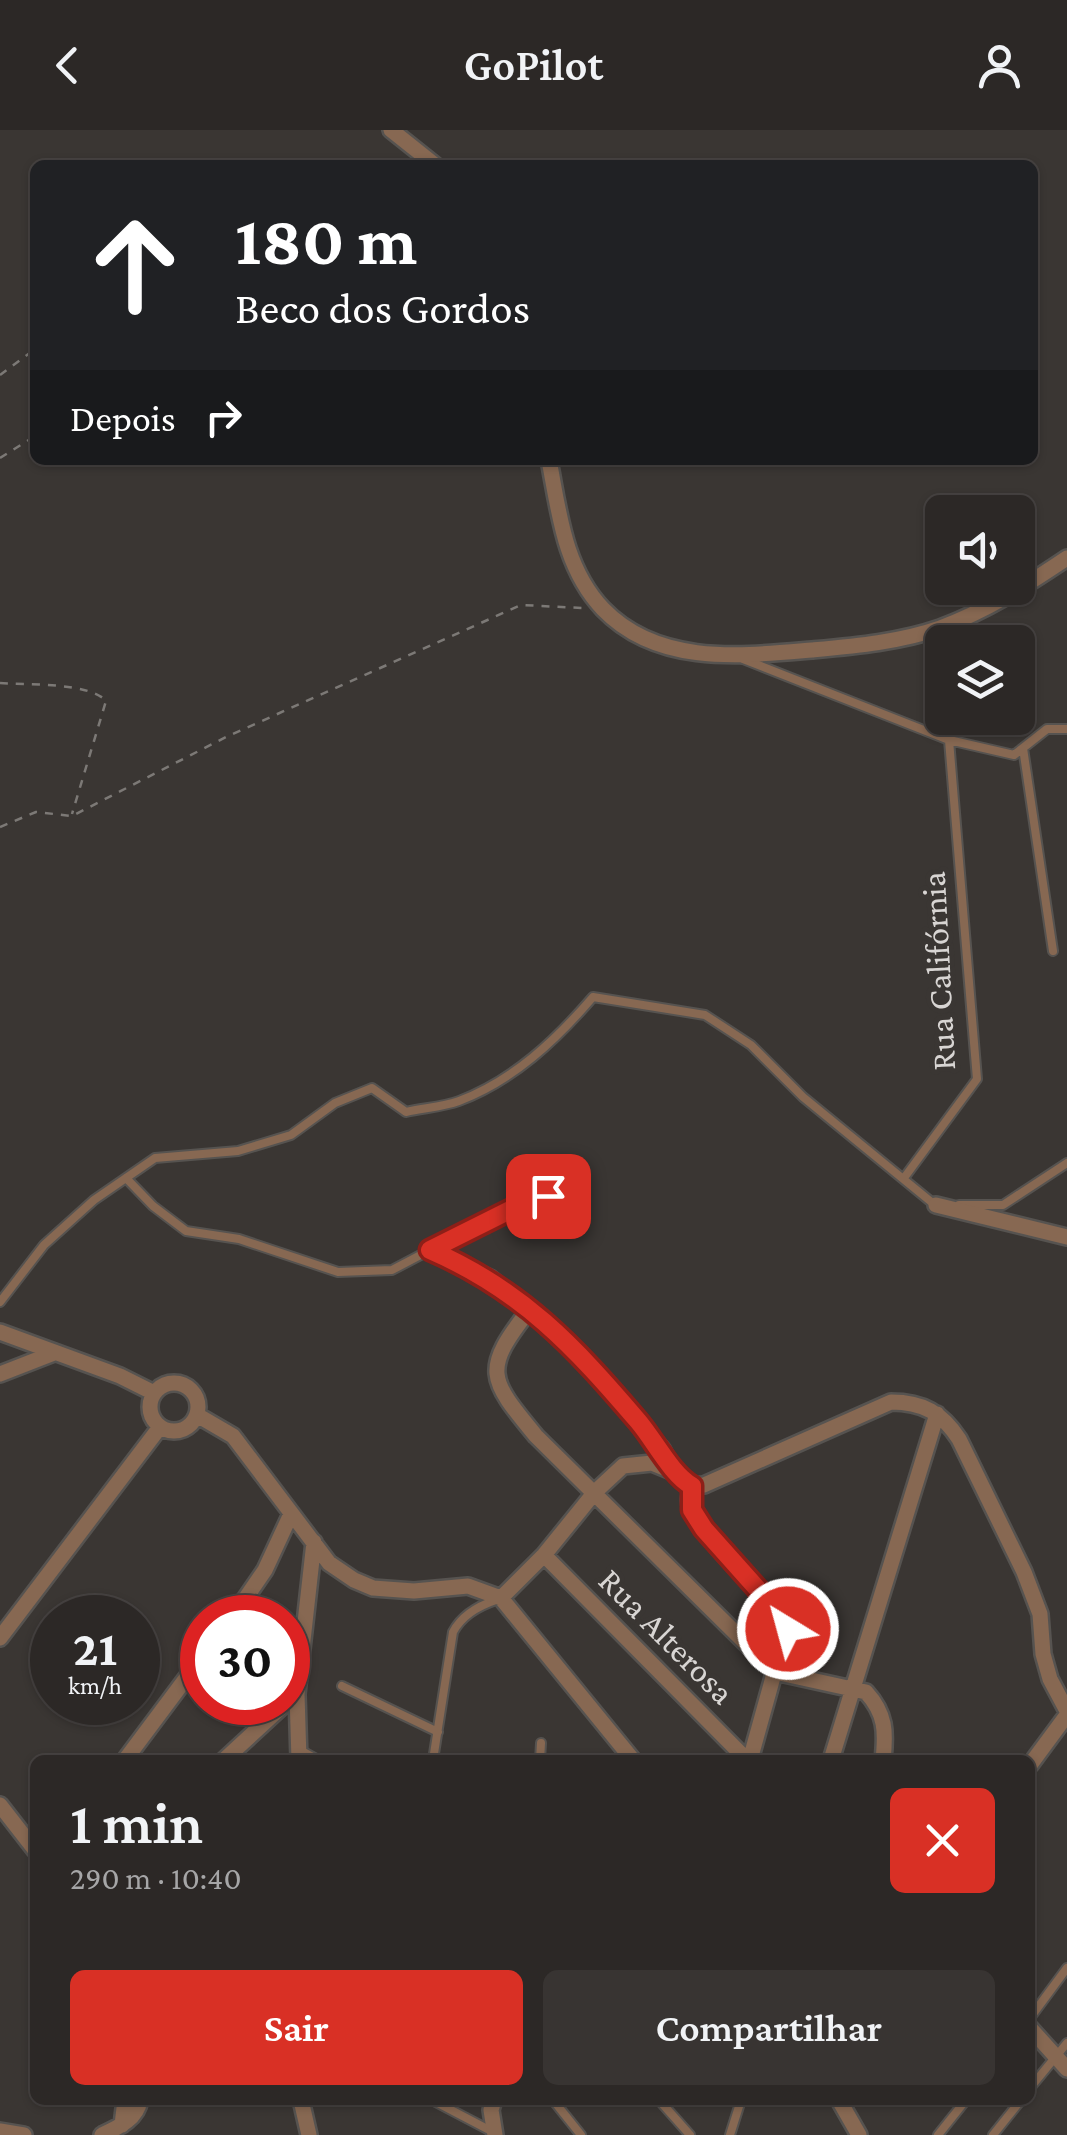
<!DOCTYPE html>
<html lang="pt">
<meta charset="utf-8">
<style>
body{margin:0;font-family:"Crimson Pro",serif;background:#383432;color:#f1f3f6;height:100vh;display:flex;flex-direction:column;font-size:38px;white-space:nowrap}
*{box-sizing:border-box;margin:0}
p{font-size:32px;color:#a6a6a7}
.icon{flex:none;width:55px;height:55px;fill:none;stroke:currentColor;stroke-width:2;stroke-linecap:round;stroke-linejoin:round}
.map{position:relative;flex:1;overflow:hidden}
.drawer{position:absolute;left:30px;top:1625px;width:1005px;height:350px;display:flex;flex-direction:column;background:#2c2826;border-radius:15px;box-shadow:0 2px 8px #0004,0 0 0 2px #484443}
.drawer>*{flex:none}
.guide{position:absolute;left:30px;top:30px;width:1008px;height:305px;border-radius:15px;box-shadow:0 2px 8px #0004,0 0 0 2px #484443;background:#202124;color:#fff;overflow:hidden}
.buttons{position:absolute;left:925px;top:365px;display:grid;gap:20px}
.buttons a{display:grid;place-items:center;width:110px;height:110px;border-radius:15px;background:#2c2826;box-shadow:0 2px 8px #0004,0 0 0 2px #484443;font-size:50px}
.speed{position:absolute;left:30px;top:1465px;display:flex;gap:20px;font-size:50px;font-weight:700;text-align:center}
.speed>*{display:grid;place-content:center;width:130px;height:130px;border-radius:50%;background:#2c2826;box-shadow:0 2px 8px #0004,0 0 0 2px #484443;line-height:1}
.speed small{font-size:25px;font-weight:400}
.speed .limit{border:15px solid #d22;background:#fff;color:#111}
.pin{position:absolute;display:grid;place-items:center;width:85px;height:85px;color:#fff;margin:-42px;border-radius:20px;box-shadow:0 5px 15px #0006}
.me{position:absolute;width:110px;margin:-55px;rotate:323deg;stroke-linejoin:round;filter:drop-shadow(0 0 8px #0008)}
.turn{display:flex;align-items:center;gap:35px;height:210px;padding:0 40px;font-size:45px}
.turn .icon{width:130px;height:130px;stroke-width:2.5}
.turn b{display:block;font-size:70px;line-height:85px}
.then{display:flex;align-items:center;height:95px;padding:0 40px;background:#0003;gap:20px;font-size:38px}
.round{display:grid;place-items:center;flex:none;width:105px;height:105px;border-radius:15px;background:#383432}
.head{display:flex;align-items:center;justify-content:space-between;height:170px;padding:0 40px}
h1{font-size:60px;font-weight:600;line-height:75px}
.primary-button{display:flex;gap:20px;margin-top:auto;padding:20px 40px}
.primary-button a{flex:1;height:115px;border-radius:15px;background:#d93025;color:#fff;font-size:40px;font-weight:600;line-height:115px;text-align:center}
.primary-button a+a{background:#383432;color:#f1f3f6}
header{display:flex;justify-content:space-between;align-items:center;height:130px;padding:0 40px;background:#2c2826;font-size:45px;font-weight:600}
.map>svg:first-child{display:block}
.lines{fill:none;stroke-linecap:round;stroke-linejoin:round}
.lane-casing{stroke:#565350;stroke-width:12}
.street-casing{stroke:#565350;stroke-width:20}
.path{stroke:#7c7976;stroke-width:2.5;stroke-dasharray:8 8;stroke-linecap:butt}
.lane{stroke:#876852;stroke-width:8}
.street{stroke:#876852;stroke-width:15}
.route-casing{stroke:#8d1f18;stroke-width:25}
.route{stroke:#d93025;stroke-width:18}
.labels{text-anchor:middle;stroke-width:10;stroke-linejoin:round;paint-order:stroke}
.street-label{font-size:35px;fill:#d8d5d3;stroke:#3a3633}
</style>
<header><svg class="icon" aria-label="back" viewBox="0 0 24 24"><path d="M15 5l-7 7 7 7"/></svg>GoPilot<svg class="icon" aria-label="person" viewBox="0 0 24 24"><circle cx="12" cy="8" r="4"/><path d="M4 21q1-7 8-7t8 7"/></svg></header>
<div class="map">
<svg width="1067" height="2005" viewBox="0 0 1067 2005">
<rect width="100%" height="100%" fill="#3a3633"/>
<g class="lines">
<g class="lane-casing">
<path id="lane" d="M 743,529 L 949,610 L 1014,625 L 1047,599 L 1067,599
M 1023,618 L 1053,821
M 126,1048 L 153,1076 L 186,1101 L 239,1109 L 338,1142 L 392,1140 L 487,1090 L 528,1071 L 548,1067
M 904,1048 L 977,949 L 949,610
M 959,1075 L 1003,1075 L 1067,1033
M 0,1172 L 44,1115 L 94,1070 L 155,1028 L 238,1021 L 291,1005 L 335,973 L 372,958 L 406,982 C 423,978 443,977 459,971 C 514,950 556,910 593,867 L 705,885 L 751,915 L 803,967 L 935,1075
M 342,1556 L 438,1602
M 300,1620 L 318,1630
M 433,1630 L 453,1502 C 462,1485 478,1476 496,1470
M 540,1630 L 541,1613
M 1030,1888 L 1067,1838
M 1030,1958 L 1067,1913
M 432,1970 L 495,2003
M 553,1970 L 581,2005
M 659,1970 L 690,2005
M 730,2005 L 741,1970
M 938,2005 L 966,1970
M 993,2005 L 1021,1970"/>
</g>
<g class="street-casing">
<path id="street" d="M 391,0 L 435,35
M 549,330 C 559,382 564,438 603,479 C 658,536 741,526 812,520 C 855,516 900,512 940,498 C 986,481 1027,455 1067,428
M 936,1075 L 1067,1107
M 429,1120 L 490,1148 L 566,1210 L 662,1319 L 674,1342 L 692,1356
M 530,1179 C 482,1240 488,1248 536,1306 L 775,1542 L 866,1562 C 886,1584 886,1602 883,1630
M 0,1202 L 120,1246 L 154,1263
M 0,1244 L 54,1223
M150 1277a24 24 0 1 1 48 0a24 24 0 1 1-48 0Z
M 197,1285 L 233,1306 L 329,1433 L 354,1450 L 373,1458 L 414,1461 L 468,1456 L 501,1468 L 633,1630
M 692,1356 L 704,1355 L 891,1272 C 923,1272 942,1283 959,1309 L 1024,1442 L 1040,1484 L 1043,1524 L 1050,1549 L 1067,1581
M 692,1356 C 690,1364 688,1371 691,1379 C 701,1406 766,1468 788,1493 L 750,1630
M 544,1425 L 747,1630
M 501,1468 L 544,1425 L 595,1362 L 623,1336 L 652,1333 L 674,1342
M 232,1488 L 265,1440 L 291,1384
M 0,1508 L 160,1297
M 297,1564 L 299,1630
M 288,1572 L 297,1564 L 314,1412
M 125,1630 L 202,1527
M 224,1630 L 287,1572
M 831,1630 L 937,1284
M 1030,1635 L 1067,1585
M 0,1675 L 35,1720
M 1030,1898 L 1067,1939
M 301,1970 L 309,2005
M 494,1970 L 491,1980 L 495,2005
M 839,1970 L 859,2005
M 122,1995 L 125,1970
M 0,2001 L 24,2005
M 102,2005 C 119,1997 137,1989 140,1970"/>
</g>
<path class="path" d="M 0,245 L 35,219
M 0,328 L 35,306
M 0,553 C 25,555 90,552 106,571 L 72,684
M 0,697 L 36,682 L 72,686 L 226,607 L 521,475 L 583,478"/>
<use href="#lane" class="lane"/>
<use href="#street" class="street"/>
</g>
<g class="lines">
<g class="route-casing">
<path id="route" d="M 548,1066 L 528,1071 L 430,1120 C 522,1160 574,1216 638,1291 C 655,1311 671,1344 692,1356 L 692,1380 L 704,1399 L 788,1493 L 788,1499"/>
</g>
<use href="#route" class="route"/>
</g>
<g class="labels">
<g class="street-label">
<text transform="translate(938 841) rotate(-93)" y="12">Rua Califórnia</text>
<text transform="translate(667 1506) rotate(45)" y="12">Rua Alterosa</text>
</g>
</g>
</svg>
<div class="buttons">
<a><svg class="icon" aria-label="sound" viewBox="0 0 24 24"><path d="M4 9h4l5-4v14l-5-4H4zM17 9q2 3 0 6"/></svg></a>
<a><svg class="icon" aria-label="layers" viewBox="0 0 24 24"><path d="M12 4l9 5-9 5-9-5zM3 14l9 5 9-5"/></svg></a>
</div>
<div class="speed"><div>21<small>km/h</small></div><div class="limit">30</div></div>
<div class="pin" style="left:548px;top:1066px;background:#d93025"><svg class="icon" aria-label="arrive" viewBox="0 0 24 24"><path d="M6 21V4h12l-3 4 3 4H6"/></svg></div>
<svg class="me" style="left:788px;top:1499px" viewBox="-20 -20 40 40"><circle r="17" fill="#d93025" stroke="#fff" stroke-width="3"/><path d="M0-11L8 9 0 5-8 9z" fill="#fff"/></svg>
<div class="guide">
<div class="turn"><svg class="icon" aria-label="ahead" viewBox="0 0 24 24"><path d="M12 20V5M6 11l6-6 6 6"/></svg><div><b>180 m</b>Beco dos Gordos</div></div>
<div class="then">Depois<svg class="icon" aria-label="right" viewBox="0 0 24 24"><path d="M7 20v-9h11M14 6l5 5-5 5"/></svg></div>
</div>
<section class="drawer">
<div class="head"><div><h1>1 min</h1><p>290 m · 10:40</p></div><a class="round" style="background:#d93025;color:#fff"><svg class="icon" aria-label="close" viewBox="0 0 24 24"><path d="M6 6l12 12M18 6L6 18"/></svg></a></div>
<div class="primary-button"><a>Sair</a><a>Compartilhar</a></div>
</section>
</div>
